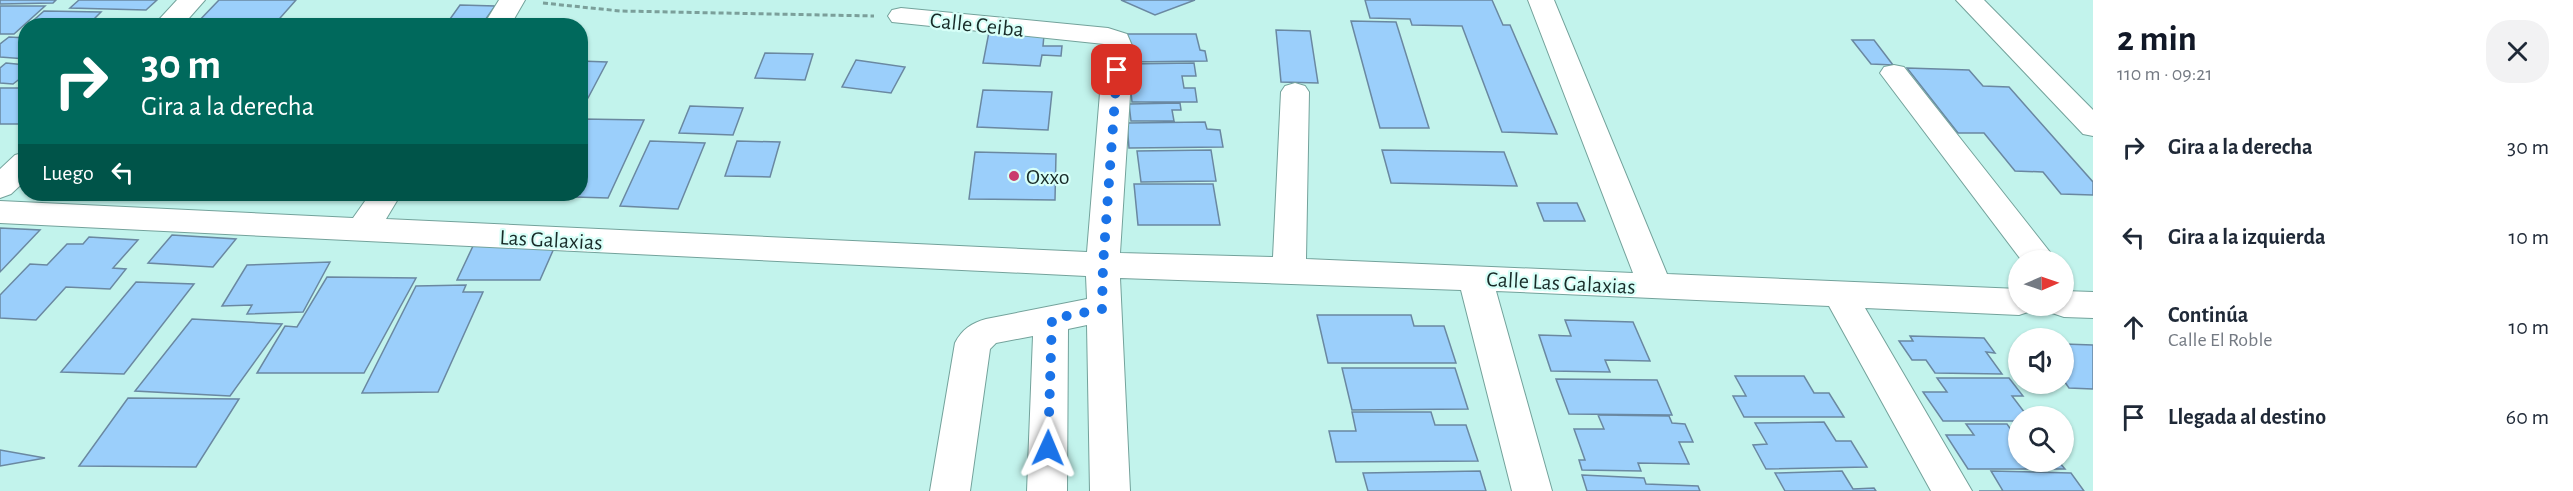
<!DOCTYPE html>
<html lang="es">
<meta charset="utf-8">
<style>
body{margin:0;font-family:"Alegreya Sans",sans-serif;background:#f2f2f3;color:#1f2937;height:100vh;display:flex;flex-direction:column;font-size:22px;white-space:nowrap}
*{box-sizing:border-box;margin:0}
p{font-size:20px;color:#747a83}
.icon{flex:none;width:33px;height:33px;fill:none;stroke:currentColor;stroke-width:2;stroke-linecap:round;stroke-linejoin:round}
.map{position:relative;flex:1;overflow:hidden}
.details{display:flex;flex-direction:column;background:#fff;width:480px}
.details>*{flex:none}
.guide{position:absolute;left:18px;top:18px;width:570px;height:183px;border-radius:24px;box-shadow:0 2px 4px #0004;background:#00695c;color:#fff;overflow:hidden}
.needle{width:39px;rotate:88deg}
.buttons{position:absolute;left:2008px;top:250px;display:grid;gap:12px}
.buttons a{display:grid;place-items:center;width:66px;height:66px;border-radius:50%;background:#fff;box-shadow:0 2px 4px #0004;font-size:30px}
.pin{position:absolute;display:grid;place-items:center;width:51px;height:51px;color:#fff;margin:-26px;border-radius:12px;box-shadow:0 3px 9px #0006}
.me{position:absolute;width:66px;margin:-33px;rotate:1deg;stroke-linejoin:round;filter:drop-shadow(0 0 4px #0008)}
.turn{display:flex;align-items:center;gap:21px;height:126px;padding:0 24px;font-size:27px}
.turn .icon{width:78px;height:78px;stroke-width:2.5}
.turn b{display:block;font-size:42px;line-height:51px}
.then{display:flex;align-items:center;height:57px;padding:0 24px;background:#0003;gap:12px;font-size:22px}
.round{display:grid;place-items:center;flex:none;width:63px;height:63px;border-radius:24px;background:#f2f2f3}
.headline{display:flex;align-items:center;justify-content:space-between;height:102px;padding:0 24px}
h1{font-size:36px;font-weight:700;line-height:45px;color:#111827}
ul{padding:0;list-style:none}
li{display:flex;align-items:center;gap:18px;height:90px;padding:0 24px}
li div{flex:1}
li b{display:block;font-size:22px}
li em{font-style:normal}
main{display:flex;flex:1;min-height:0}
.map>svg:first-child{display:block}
.building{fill:#9bcffb;stroke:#6a88a1;stroke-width:1.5}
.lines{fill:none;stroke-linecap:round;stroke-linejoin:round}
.minor-casing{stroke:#73a29b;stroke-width:2}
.path{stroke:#7b9f9a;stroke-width:3;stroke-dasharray:5 3;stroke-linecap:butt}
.minor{fill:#fff;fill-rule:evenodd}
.route{stroke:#1a73e8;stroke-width:10;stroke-dasharray:0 18}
.poi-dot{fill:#ca3d6c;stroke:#d7fff8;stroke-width:2}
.labels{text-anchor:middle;stroke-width:4.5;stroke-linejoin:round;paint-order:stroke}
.street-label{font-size:22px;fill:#182b28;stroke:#d7fff8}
.poi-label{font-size:22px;fill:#182b28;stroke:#d7fff8;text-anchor:start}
</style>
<main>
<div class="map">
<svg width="2093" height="491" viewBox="0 0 2093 491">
<rect width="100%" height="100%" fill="#c2f3ec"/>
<path class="building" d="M 0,0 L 56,0 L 53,3 L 0,4 Z
M 79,0 L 157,0 L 146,10 L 70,8 Z
M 219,0 L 296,0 L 273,26 L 194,26 Z
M 1121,0 L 1195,0 L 1155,15 Z
M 1365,0 L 1492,0 L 1503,25 L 1510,25 L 1557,134 L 1502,132 L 1462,26 L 1412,25 L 1410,19 L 1370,18 Z
M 460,5 L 495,6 L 481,26 L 445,26 Z
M 0,6 L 45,6 L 14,34 L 0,34 Z
M 44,11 L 101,12 L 87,26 L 27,26 Z
M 1351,21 L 1396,22 L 1429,128 L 1380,128 Z
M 1276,30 L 1310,31 L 1318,83 L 1281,82 Z
M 989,32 L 1044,35 L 1043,46 L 1062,46 L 1061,56 L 1042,55 L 1040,66 L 983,63 Z
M 1125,34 L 1196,34 L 1200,50 L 1205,51 L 1207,61 L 1128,62 Z
M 9,37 L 26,38 L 26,59 L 0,57 L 0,44 Z
M 1852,40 L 1874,40 L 1893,65 L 1871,64 Z
M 765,53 L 813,54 L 805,80 L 755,78 Z
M 856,60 L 905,67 L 891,93 L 842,87 Z
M 580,61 L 607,62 L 588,98 L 580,97 Z
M 6,63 L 26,65 L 26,74 L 13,84 L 0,83 L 0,68 Z
M 1194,63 L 1196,76 L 1182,76 L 1184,88 L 1195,88 L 1197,102 L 1132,102 L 1128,64 Z
M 1907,68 L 1969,70 L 1983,86 L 2009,87 L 2093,182 L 2093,195 L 2061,194 L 2043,172 L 2015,171 L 1984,133 L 1958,133 Z
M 0,88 L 26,88 L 26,117 L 18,124 L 0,124 Z
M 983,90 L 1052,92 L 1048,130 L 977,127 Z
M 1180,103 L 1181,110 L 1172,110 L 1174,121 L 1131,121 L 1129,104 Z
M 690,106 L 743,108 L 733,135 L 679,133 Z
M 582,119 L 644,120 L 608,198 L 541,196 L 580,194 Z
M 1205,122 L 1207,129 L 1220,130 L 1223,147 L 1129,148 L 1127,123 Z
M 650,141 L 705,143 L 678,209 L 620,206 Z
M 737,141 L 780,142 L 770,177 L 725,176 Z
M 1211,150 L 1216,181 L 1141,182 L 1137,151 Z
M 1382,150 L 1504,152 L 1517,186 L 1391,183 Z
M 975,152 L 1056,154 L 1055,200 L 969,199 Z
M 1134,184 L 1213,184 L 1220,225 L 1138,225 Z
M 1537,203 L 1577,203 L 1585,221 L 1544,221 Z
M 0,228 L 40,230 L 0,272 Z
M 172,235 L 236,239 L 213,267 L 148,263 Z
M 89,237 L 138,240 L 113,268 L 126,269 L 110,289 L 66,287 L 36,320 L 0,318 L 0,295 L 30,264 L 47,265 L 67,244 L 83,244 Z
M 473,246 L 555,246 L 540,280 L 457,280 Z
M 330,262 L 303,312 L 247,314 L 252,305 L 222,306 L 247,265 Z
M 327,277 L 416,278 L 364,373 L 257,373 L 285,326 L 297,327 Z
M 136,282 L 194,284 L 124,374 L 61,372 Z
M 466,285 L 463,292 L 483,292 L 438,392 L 362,393 L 416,286 Z
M 1317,315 L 1411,315 L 1414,326 L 1444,326 L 1456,363 L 1328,363 Z
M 192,319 L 282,324 L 230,396 L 135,391 Z
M 1565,320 L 1633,322 L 1650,361 L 1605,360 L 1610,372 L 1551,371 L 1539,335 L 1571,336 Z
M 1910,336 L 1984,338 L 1995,353 L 1986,352 L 2002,374 L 1935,373 L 1926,360 L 1912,360 L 1899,341 L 1913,341 Z
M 2064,344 L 2093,345 L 2093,389 L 2069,388 L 2064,381 Z
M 1342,368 L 1455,368 L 1468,409 L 1352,410 Z
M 1735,376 L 1804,376 L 1814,393 L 1829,393 L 1844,417 L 1744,417 L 1733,396 L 1746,396 Z
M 1937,378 L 2009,378 L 2023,396 L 2012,396 L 2028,417 L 2019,417 L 2019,421 L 1943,421 L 1923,392 L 1947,392 Z
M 1556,379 L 1657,380 L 1672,415 L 1569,414 Z
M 128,398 L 239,399 L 196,467 L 79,466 Z
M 1352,412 L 1431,412 L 1435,425 L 1466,425 L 1478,461 L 1336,462 L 1329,431 L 1356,431 Z
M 1598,415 L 1669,416 L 1672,423 L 1685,424 L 1693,442 L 1679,442 L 1689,464 L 1638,463 L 1641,471 L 1582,470 L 1579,460 L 1585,460 L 1574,429 L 1604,429 Z
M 1824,422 L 1836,441 L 1851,441 L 1867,467 L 1766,469 L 1753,445 L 1767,444 L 1755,423 Z
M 1966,424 L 2007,424 L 2019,441 L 2019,462 L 2059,462 L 2065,469 L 1968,469 L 1946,435 L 1974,435 Z
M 0,450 L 45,458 L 0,466 Z
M 1480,471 L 1486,491 L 1368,491 L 1363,473 Z
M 1842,471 L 1853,489 L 1874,488 L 1876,491 L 1785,491 L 1775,473 Z
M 1991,471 L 2071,473 L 2084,491 L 1979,491 L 2003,491 Z
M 1582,475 L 1644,478 L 1646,484 L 1698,486 L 1700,491 L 1587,491 Z"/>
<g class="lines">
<g class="minor-casing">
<path id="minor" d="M 177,0 L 205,0 L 182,26 L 153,26 Z
M 499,0 L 525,0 L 510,26 L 483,26 Z
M 1528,0 L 1554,0 L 1667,274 L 2019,289 L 2019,306 L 2034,306 L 2031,311 L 2019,315 L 1865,308 L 1972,491 L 1931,491 L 1829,306 L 1496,291 L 1552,491 L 1512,491 L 1461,290 L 1120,278 L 1130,491 L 1090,491 L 1087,325 L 1068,329 L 1067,491 L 1027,491 L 1033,336 L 996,343 L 990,349 L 970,491 L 930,491 L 955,343 C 962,329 972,323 986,319 L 1087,299 L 1086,276 L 0,223 L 0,201 L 353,218 L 370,194 L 401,194 L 386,219 L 1087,252 L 1104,44 L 892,22 L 888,16 L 892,10 L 901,8 L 1108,28 L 1127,34 L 1133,48 L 1120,253 L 1273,257 L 1281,92 L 1285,86 L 1295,83 L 1305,86 L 1309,92 L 1306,259 L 1633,273 Z
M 1956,0 L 1984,0 L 2093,110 L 2093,136 L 2083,134 Z
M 1894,65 L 1904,67 L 2057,261 L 2022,261 L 1880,73 L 1884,67 Z
M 26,152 L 26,180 L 11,194 L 0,198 L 0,169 L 15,155 Z
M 2064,291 L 2093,292 L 2093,318 L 2064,317 L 2052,313 L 2048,306 L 2064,306 Z"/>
</g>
<path class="path" d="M 543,3 L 620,11 L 874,16"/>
<use href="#minor" class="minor"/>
</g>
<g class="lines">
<path class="route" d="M 1048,448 L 1052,319 L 1102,309 L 1103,265 L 1117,70"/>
</g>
<circle class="poi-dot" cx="1014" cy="176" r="6"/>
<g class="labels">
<g class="street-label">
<text transform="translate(977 24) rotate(6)" y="8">Calle Ceiba</text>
<text transform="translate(551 239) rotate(3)" y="8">Las Galaxias</text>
<text transform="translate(1561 282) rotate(3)" y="8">Calle Las Galaxias</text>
</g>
<g class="poi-label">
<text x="1026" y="184">Oxxo</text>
</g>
</g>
</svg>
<div class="buttons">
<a><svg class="needle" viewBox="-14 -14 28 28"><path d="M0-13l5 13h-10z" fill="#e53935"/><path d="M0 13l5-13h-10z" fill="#747a83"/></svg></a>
<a><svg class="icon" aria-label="sound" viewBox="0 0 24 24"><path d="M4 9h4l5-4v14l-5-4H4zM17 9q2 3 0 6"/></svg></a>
<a><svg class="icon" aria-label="search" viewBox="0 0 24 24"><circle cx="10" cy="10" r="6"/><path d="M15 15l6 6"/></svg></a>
</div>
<div class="pin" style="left:1117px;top:70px;background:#d93025"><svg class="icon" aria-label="arrive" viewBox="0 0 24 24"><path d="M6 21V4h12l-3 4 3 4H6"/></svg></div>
<svg class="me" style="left:1048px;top:448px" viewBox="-20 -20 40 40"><path d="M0-17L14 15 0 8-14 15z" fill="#1a73e8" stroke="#fff" stroke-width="4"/></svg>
<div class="guide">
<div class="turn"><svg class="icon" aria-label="right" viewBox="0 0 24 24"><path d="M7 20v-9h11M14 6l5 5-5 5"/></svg><div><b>30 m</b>Gira a la derecha</div></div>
<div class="then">Luego<svg class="icon" aria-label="left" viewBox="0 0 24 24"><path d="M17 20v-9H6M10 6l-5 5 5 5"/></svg></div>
</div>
</div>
<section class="details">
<div class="headline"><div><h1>2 min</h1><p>110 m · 09:21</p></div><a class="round"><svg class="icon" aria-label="close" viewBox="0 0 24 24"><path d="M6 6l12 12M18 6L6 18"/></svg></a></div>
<ul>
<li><svg class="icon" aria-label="right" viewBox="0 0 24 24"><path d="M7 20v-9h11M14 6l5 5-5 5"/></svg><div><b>Gira a la derecha</b></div><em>30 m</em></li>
<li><svg class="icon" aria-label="left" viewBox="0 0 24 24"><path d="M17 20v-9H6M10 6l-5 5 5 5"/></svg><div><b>Gira a la izquierda</b></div><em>10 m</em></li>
<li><svg class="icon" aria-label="ahead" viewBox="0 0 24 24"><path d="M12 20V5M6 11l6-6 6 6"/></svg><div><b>Continúa</b><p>Calle El Roble</p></div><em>10 m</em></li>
<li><svg class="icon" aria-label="arrive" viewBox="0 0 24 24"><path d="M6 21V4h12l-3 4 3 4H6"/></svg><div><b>Llegada al destino</b></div><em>60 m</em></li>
</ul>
</section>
</main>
